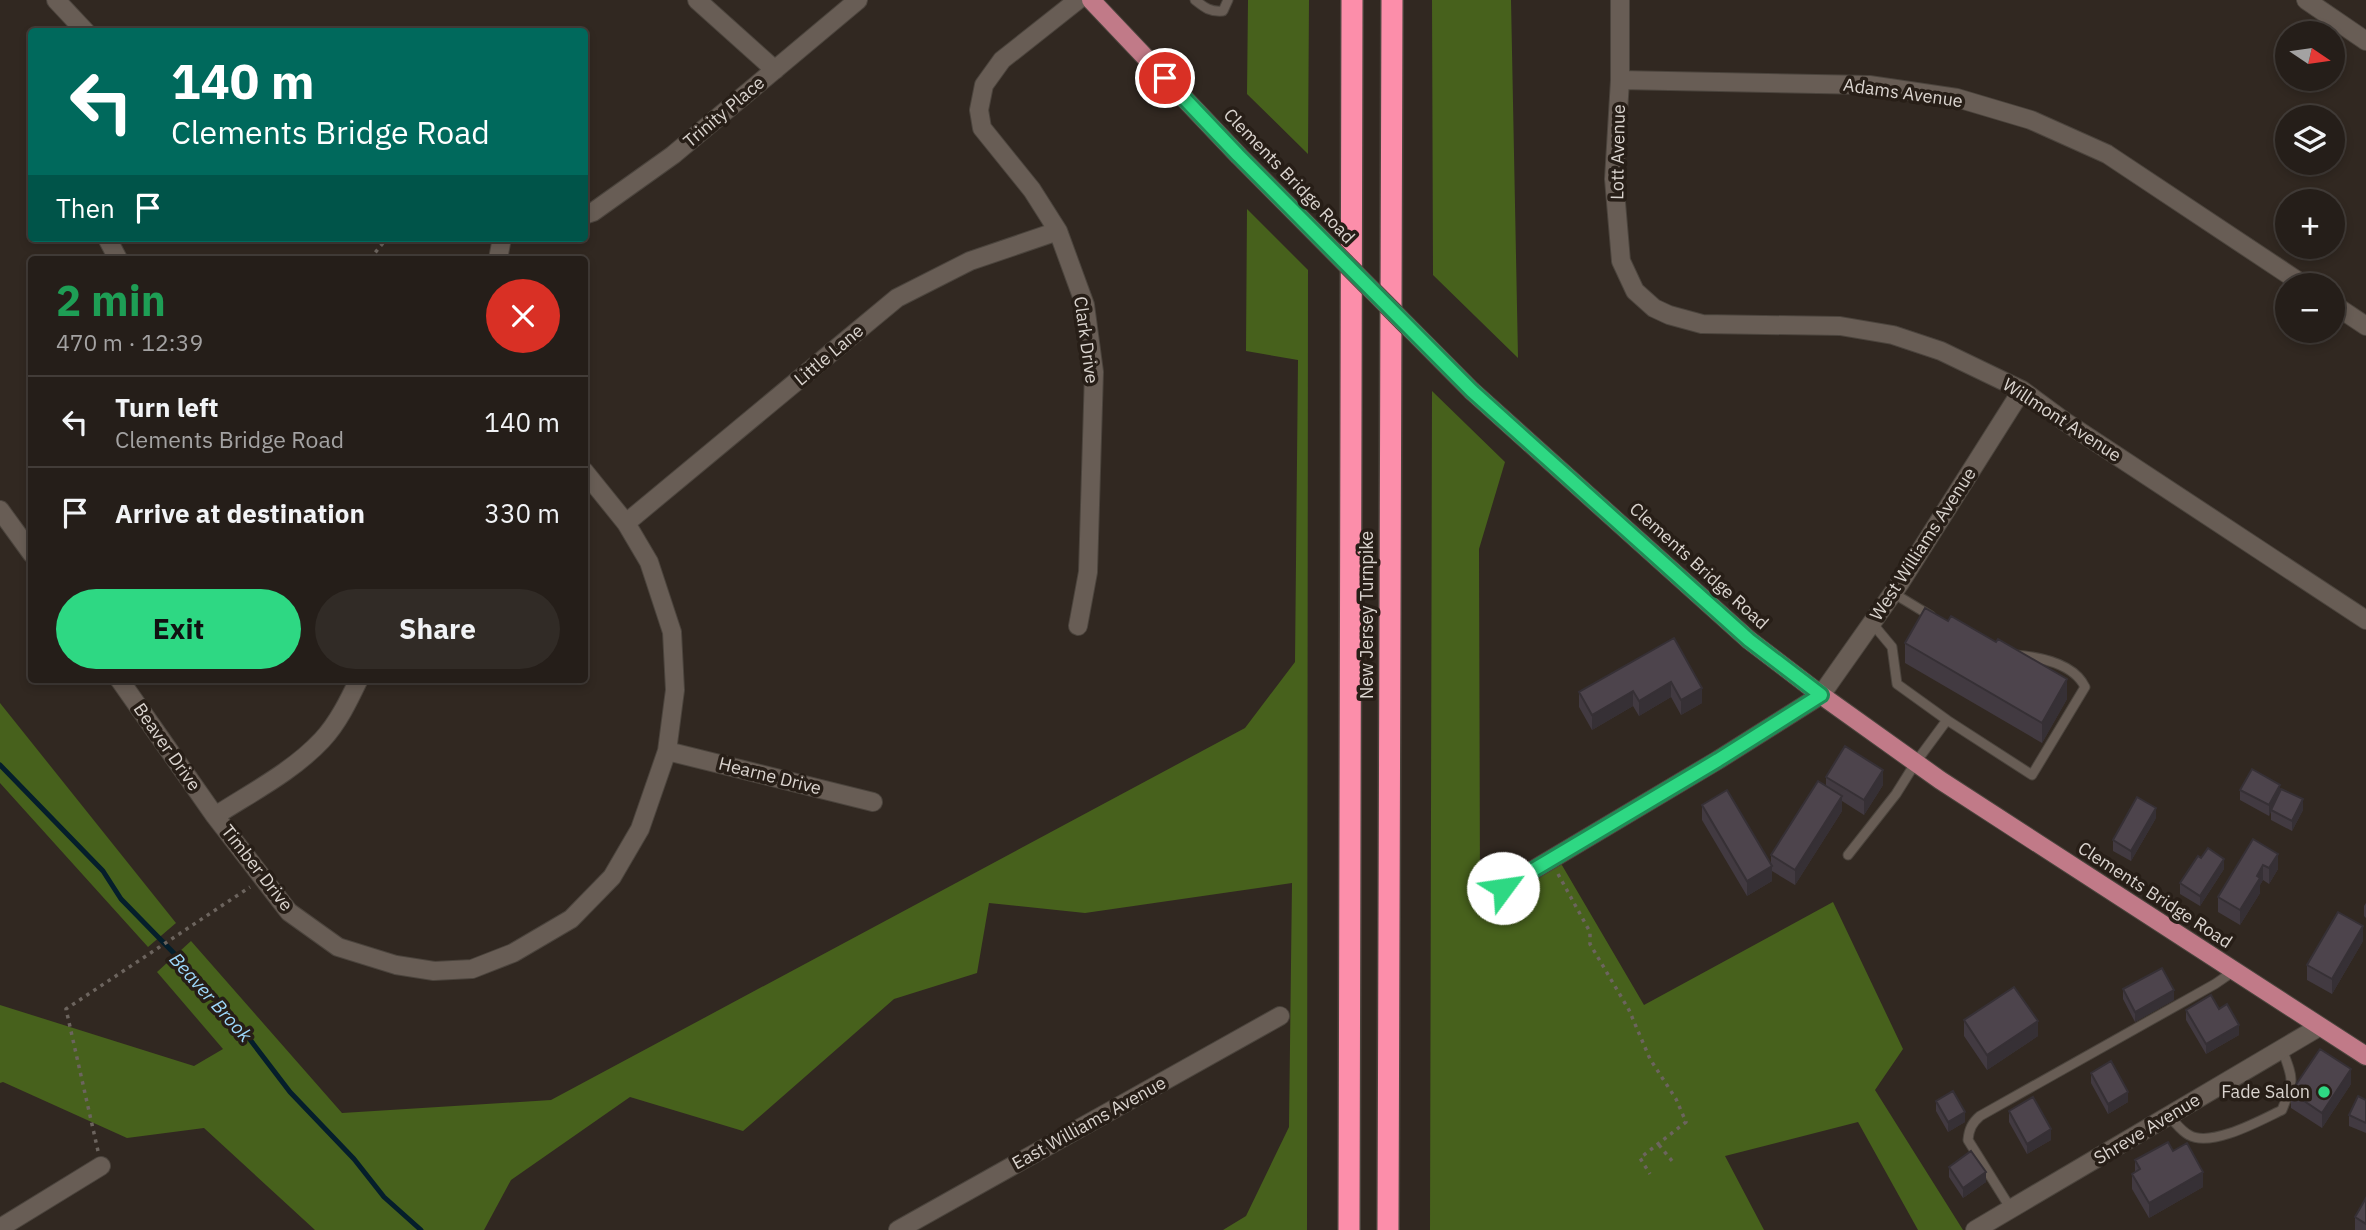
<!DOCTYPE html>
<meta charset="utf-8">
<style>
body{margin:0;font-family:"IBM Plex Sans",sans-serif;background:#312b26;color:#f1f3f6;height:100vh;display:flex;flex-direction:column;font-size:26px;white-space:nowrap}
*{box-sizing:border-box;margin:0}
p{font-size:23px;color:#a3a2a2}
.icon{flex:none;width:38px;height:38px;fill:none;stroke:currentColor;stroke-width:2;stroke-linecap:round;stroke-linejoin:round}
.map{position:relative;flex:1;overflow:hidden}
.side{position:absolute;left:28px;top:256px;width:560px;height:427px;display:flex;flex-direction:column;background:#251e19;border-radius:7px;box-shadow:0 4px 10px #0003,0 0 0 2px #423c38}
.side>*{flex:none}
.hud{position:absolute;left:28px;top:28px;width:560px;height:214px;border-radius:7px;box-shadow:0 4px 10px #0003,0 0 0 2px #423c38;background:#00695c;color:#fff;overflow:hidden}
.needle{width:46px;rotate:103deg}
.controls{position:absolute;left:2275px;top:21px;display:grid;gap:14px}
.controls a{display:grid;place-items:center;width:70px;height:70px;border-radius:50%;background:#251e19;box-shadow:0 4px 10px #0003,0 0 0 2px #423c38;font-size:35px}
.pin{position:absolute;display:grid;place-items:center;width:60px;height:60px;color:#fff;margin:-30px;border:4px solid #fff;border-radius:50%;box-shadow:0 2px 7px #0007}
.me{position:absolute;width:77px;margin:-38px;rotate:59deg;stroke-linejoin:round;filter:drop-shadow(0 0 5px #0008)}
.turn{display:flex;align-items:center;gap:24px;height:147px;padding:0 28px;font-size:32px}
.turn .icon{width:91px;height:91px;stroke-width:2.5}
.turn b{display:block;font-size:49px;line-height:60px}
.then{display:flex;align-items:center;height:66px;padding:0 28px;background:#0003;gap:14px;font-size:26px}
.round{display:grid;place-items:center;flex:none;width:74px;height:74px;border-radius:37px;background:#312b26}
.headline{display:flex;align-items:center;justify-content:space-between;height:119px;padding:0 28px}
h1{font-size:42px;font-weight:700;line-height:52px;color:#1e9e55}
.primary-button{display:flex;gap:14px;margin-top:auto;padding:14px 28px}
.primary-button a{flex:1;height:80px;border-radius:42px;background:#2ed883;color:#111;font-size:28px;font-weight:700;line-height:80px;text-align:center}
.primary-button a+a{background:#312b26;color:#f1f3f6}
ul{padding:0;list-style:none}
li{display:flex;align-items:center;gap:21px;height:91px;padding:0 28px;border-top:2px solid #423c38}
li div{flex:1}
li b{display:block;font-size:26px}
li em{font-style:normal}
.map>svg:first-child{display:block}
.forest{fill:#47611c}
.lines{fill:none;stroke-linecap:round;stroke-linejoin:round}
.stream{stroke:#051e2b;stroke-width:5}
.lane-casing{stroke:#4b443d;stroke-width:11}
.street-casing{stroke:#4b443d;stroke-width:20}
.primary-casing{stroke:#4b443d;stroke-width:20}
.highway-casing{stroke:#4b443d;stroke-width:24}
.path{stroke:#6c645e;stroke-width:3.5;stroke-dasharray:3.5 5;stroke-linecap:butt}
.lane{stroke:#685d55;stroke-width:9}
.street{stroke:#685d55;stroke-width:18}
.primary{stroke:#c17a88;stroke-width:18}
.highway{stroke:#fc8eaa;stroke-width:21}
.primary-bridge-casing{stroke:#4b443d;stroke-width:20;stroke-linecap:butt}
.primary-bridge{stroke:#c17a88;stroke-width:18}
.wall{fill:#423a41}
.shaded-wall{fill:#363035}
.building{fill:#4d444c;stroke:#363035;stroke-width:2}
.route-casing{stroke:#1e8c55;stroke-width:18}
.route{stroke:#2ed883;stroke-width:12}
.poi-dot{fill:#2ed883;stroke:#271e17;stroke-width:2.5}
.labels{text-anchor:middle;stroke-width:7;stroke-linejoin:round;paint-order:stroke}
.street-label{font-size:18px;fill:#dad4cf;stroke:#271e17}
.poi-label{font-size:18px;fill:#dad4cf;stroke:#271e17;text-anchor:end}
.water-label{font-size:19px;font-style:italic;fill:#9dd8fb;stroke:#271e17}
</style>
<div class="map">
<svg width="2366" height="1230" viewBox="0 0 2366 1230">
<rect width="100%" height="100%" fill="#312821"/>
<path class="forest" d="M 1248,0 L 1309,0 L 1308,154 L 1247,94 Z
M 1432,0 L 1511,0 L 1518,358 L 1433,275 Z
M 1247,209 L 1308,270 L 1307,1230 L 1223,1230 L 1246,1216 L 1289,1127 L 1292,883 L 1085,913 L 989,903 L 977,973 L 894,999 L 743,1131 L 630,1097 L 511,1180 L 484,1230 L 315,1230 L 204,1128 L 127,1138 L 3,1082 L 0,1083 L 0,1005 L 194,1066 L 223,1049 L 157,972 L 191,941 L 342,1113 L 551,1100 L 1245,728 L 1295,662 L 1298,360 L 1246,351 Z
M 1432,391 L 1505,462 L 1479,549 L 1480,893 L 1556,855 L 1644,1005 L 1833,902 L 1903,1049 L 1875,1090 L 1963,1230 L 1918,1230 L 1858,1122 L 1725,1156 L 1764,1230 L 1430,1230 Z
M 0,703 L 176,923 L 148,947 L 0,783 Z"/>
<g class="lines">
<path class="stream" d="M 0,765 L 103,871 L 121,899 L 202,982 L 232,1016 L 290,1092 L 354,1159 L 384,1197 L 421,1230"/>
<g class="lane-casing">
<path id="lane" d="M 1195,0 C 1205,8 1210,12 1223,11 L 1228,0
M 1893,593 L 1931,616
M 1872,623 L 1892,647 L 1897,684 L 1947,720 L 2032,775 L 2085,687 C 2074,664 2040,657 2016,655
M 1848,855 L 1896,794 L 1916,762 L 1947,720
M 2169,1116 C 2175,1122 2181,1131 2189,1135 C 2211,1148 2261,1120 2282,1110 C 2294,1079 2294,1081 2282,1049
M 2011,1209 L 1968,1140 C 1969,1129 1972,1123 1980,1116 L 2215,984 L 2234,971"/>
</g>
<g class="street-casing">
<path id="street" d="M 56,0 L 86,32
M 697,0 L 775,70
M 1620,0 L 1620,80 L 1614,179 L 1621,261 L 1635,291 L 1654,308 L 1669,315 L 1702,324 L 1840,326 L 1893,335 L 1941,351 L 2022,390 L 2064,421 L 2366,620
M 2306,0 L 2366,41
M 1620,80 L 1869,85 L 1957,98 L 2031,120 L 2107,154 L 2304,285
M 584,215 L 593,212 L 673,155 L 858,0
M 107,238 L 118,259
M 498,259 L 502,238
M 2333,304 L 2366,326
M 0,510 L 32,554
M 626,523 L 897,298 L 970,261 L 1058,231
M 1078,626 L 1088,572 L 1094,372 L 1085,305 L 1058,231 L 1032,190 L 982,128 L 979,110 L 984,85 L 1002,60 L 1078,0
M 119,679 L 215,816 L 289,912 L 338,947 L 396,965 L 434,971 L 472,969 L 513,953 L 571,919 L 612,877 L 640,829 L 667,751 L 675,690 L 672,632 L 649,562 L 626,523 L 584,471
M 667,751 L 873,802
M 215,816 C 252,792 292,772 322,740 C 338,723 349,700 359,679
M 1503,888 L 1718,760 L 1821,695 L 1900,583 L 2022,390
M 0,1228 L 101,1166
M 898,1230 L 1280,1016
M 1975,1230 L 2319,1027"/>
</g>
<g class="primary-casing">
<path id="primary" d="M 1091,0 L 1238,155
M 1472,391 L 1749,640 L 1821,695 L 1940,780 L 2366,1056"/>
</g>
<g class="highway-casing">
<path id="highway" d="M 1349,1230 L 1352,0
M 1388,1230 L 1392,0"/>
</g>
<path class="path" d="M 370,259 L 387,238
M 1558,874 L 1590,932 L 1590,944 L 1629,1010 L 1650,1059 L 1676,1099 L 1686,1122 L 1640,1158 L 1650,1174
M 1659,1145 L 1673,1162
M 98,1151 L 66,1009 L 250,887"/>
<use href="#lane" class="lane"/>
<use href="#street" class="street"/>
<use href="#primary" class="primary"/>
<use href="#highway" class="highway"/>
<g class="primary-bridge-casing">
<path id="primary-bridge" d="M 1238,155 L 1472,391"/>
</g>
<use href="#primary-bridge" class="primary-bridge"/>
</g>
<path class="wall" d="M 1674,638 L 1702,703 L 1681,715 L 1671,697 L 1639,716 L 1633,706 L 1592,730 L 1579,707 L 1579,692 Z
M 1905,643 L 2067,699 L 2042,743 L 1905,663 Z
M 1826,777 L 1883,785 L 1864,815 L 1842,801 L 1842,811 L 1795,885 L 1772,871 L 1772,881 L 1747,896 L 1702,820 L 1702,805 L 1771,864 L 1771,855 L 1826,786 Z
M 2240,790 L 2280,792 L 2303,810 L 2292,831 L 2271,820 L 2271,811 L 2269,816 L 2240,800 Z
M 2156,818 L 2131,861 L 2113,851 L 2113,840 Z
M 2253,839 L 2278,869 L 2269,884 L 2263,880 L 2260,885 L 2260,893 L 2240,925 L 2218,912 L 2218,897 Z
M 2224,869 L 2200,906 L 2180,894 L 2180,883 Z
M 2366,903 L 2366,918 L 2364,916 L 2364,906 Z
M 2363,941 L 2332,994 L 2307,980 L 2307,965 Z
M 2123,989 L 2174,1000 L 2135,1022 L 2123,999 Z
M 2219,1009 L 2239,1035 L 2206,1054 L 2186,1020 L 2186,1010 Z
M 1964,1020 L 2038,1036 L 1987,1070 L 1964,1036 Z
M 2091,1073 L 2128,1102 L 2108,1114 L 2091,1083 Z
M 2351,1084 L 2322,1128 L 2291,1108 L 2291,1092 Z
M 2366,1100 L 2366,1133 L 2349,1126 L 2349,1115 Z
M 1936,1101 L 1965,1122 L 1948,1132 L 1936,1111 Z
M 2009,1111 L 2051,1140 L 2027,1154 L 2009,1122 Z
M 2173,1151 L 2203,1187 L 2149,1218 L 2132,1189 L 2132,1174 L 2135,1172 L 2135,1160 Z
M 1949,1167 L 1986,1182 L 1963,1198 L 1949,1177 Z
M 2366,1198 L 2366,1230 L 2355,1230 L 2355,1217 Z"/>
<path class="shaded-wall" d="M 2067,679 L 2067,699 L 2042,743 L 2042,723 Z
M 1671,682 L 1671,697 L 1639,716 L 1639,701 Z
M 1702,688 L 1702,703 L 1681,715 L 1681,700 Z
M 1633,691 L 1633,706 L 1592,730 L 1592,715 Z
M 1883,770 L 1883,785 L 1864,815 L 1864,800 Z
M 2280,785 L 2280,795 L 2269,816 L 2269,805 Z
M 1842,796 L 1842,811 L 1795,885 L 1795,870 Z
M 2303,799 L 2303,810 L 2292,831 L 2292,821 Z
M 2156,808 L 2156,818 L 2131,861 L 2131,851 Z
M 2278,854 L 2278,869 L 2269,884 L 2269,868 Z
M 2224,859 L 2224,869 L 2200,906 L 2200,896 Z
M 2263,865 L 2263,880 L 2260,885 L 2260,893 L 2240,925 L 2240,910 L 2257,876 Z
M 1772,866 L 1772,881 L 1747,896 L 1747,881 Z
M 2363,926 L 2363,941 L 2332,994 L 2332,979 Z
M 2174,990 L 2174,1000 L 2135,1022 L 2135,1012 Z
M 2038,1021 L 2038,1036 L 1987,1070 L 1987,1055 Z
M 2239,1025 L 2239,1035 L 2206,1054 L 2206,1044 Z
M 2351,1069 L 2351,1084 L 2322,1128 L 2322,1113 Z
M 2128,1092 L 2128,1102 L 2108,1114 L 2108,1104 Z
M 1965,1112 L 1965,1122 L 1948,1132 L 1948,1122 Z
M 2051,1129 L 2051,1140 L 2027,1154 L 2027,1144 Z
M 1986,1172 L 1986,1182 L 1963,1198 L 1963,1188 Z
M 2203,1172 L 2203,1187 L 2149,1218 L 2149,1203 Z"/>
<path class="building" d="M 1925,608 L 1948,621 L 1951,616 L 1996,642 L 1998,639 L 2067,679 L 2042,723 L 1905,643 Z
M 1674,638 L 1702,688 L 1681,700 L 1671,682 L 1639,701 L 1633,691 L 1592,715 L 1579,692 Z
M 1845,746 L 1883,770 L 1864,800 L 1826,777 Z
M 2252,769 L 2280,785 L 2269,805 L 2240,790 Z
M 1818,781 L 1842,796 L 1795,870 L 1771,855 Z
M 2281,789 L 2303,799 L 2292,821 L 2271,810 Z
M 1727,790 L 1772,866 L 1747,881 L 1702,805 Z
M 2137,797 L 2156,808 L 2131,851 L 2113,840 Z
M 2253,839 L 2278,854 L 2269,868 L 2263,865 L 2257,876 L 2260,878 L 2240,910 L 2218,897 Z
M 2208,848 L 2224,859 L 2200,896 L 2180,883 L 2198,856 L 2201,858 Z
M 2338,912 L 2363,926 L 2332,979 L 2307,965 Z
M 2162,968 L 2174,990 L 2135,1012 L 2123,989 Z
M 2014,987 L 2038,1021 L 1987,1055 L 1964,1020 Z
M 2211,995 L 2219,1009 L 2227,1004 L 2239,1025 L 2206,1044 L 2186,1010 Z
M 2320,1049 L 2351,1069 L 2322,1113 L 2291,1092 Z
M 2111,1061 L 2128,1092 L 2108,1104 L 2091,1073 Z
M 1953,1091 L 1965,1112 L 1948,1122 L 1936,1101 Z
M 2358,1096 L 2366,1100 L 2366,1123 L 2349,1115 Z
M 2033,1097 L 2051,1129 L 2027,1144 L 2009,1111 Z
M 2168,1142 L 2173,1151 L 2187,1143 L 2203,1172 L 2149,1203 L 2132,1174 L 2140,1169 L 2135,1160 Z
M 1971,1151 L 1986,1172 L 1963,1188 L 1949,1167 Z
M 2366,1198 L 2366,1224 L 2355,1217 Z"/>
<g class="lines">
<g class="route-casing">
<path id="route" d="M 1165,78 L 1238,155 L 1472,391 L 1749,640 L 1821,695 L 1718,760 L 1503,888"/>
</g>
<use href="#route" class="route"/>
</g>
<circle class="poi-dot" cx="2324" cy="1092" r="7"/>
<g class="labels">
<g class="street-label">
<text transform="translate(1903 93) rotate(8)" y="6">Adams Avenue</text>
<text transform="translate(724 112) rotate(-40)" y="6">Trinity Place</text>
<text transform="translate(1618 152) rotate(-89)" y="6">Lott Avenue</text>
<text transform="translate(1289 176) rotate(46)" y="6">Clements Bridge Road</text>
<text transform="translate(1086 340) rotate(82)" y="6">Clark Drive</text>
<text transform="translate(829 355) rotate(-40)" y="6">Little Lane</text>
<text transform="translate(2062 420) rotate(33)" y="6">Willmont Avenue</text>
<text transform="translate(1923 544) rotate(-57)" y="6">West Williams Avenue</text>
<text transform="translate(1699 566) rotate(42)" y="6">Clements Bridge Road</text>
<text transform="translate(1367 615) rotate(-90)" y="6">New Jersey Turnpike</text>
<text transform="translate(167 747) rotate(55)" y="6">Beaver Drive</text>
<text transform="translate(770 776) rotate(14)" y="6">Hearne Drive</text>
<text transform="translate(257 868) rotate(52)" y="6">Timber Drive</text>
<text transform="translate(2155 895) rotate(33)" y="6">Clements Bridge Road</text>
<text transform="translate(1089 1123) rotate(-29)" y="6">East Williams Avenue</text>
<text transform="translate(2147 1129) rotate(-31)" y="6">Shreve Avenue</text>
</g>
<g class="poi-label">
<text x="2310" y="1098">Fade Salon</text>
</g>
<g class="water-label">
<text transform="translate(211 997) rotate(48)" y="7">Beaver Brook</text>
</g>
</g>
</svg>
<div class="controls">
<a><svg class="needle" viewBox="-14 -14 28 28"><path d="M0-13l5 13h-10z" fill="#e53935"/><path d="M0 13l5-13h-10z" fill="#a3a2a2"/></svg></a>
<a><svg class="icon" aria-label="layers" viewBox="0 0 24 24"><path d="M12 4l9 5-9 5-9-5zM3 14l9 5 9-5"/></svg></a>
<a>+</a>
<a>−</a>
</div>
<div class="pin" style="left:1165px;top:78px;background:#d93025"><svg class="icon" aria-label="arrive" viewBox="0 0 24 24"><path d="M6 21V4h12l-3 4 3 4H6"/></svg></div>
<svg class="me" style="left:1503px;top:888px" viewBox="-20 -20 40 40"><circle r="19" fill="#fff"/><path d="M0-13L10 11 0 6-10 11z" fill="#2ed883"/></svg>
<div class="hud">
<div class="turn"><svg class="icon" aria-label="left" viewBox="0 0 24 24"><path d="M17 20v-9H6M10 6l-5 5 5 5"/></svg><div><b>140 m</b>Clements Bridge Road</div></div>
<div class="then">Then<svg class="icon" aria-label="arrive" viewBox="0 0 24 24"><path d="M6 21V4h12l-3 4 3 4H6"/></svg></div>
</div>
<section class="side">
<div class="headline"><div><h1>2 min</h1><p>470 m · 12:39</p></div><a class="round" style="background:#d93025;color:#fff"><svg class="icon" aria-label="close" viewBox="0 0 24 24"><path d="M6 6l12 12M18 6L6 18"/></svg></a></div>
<ul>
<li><svg class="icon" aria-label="left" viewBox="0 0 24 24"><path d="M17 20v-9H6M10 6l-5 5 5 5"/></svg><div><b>Turn left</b><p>Clements Bridge Road</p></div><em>140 m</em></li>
<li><svg class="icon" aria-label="arrive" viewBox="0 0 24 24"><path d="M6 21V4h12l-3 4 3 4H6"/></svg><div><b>Arrive at destination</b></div><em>330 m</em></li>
</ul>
<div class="primary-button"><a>Exit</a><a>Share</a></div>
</section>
</div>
